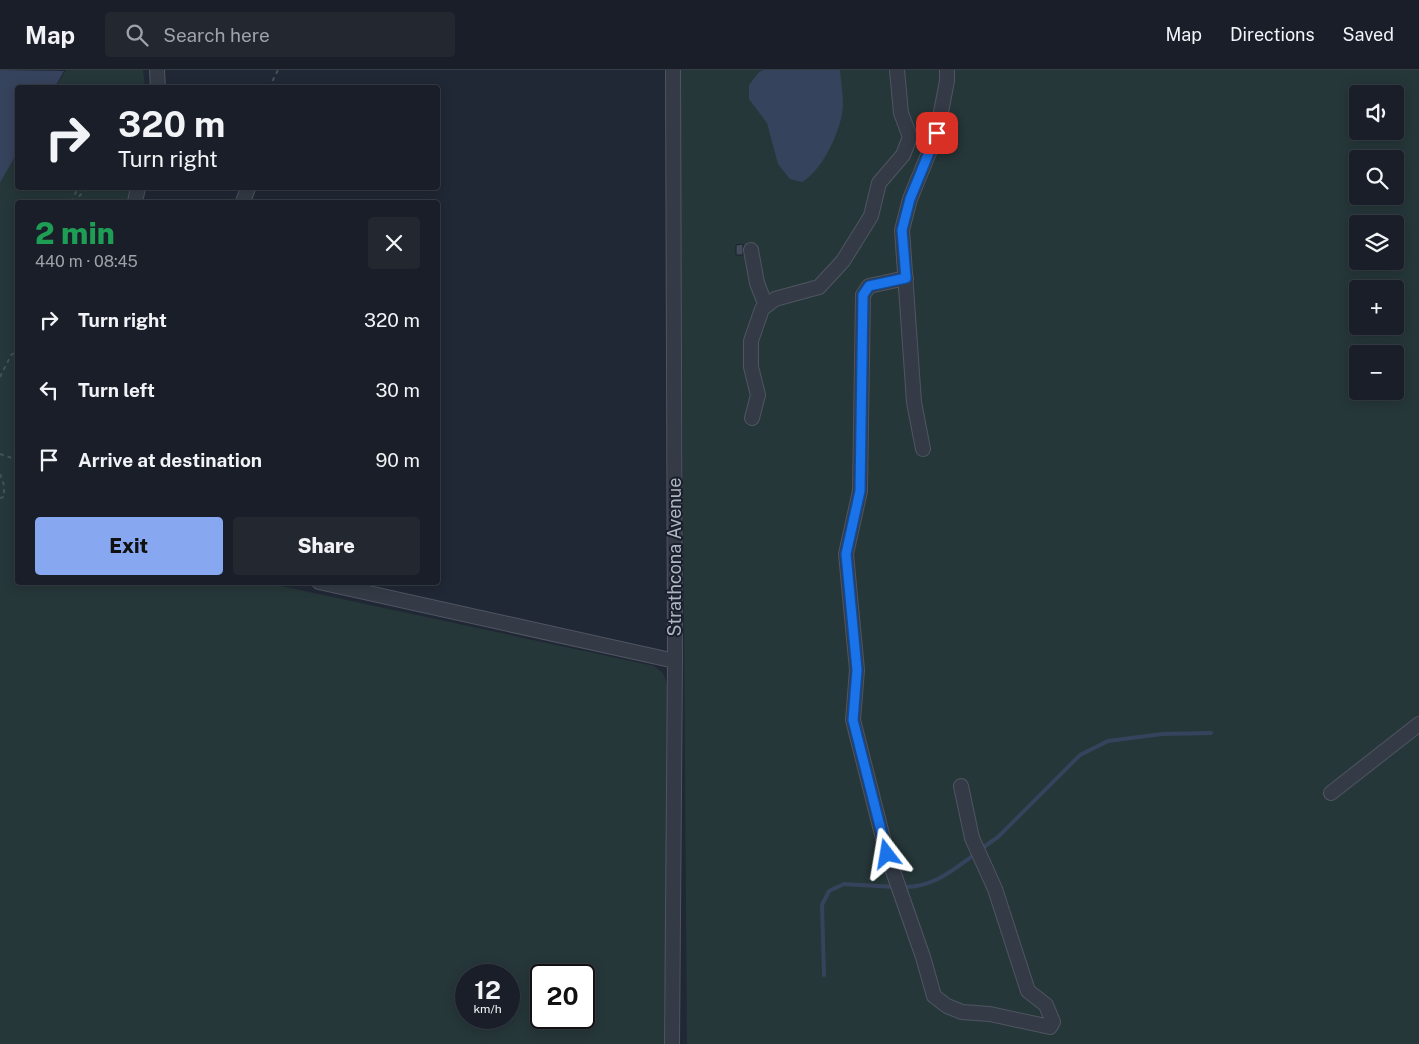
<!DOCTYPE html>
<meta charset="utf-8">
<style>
body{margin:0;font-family:"Public Sans",sans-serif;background:#222730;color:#f1f3f6;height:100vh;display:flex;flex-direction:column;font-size:19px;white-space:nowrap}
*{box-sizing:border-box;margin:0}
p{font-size:16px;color:#9fa2a8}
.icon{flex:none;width:28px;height:28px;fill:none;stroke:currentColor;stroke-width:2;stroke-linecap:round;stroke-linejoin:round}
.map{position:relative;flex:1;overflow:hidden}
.sheet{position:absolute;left:15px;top:130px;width:425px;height:385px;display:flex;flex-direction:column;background:#191e28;border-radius:5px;box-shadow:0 2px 12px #0003,0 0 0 1px #373c45}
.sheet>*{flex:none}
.banner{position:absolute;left:15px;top:15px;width:425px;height:105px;border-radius:5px;box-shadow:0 2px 12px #0003,0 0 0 1px #373c45;background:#191e28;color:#f1f3f6;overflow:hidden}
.buttons{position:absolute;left:1349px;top:15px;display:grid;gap:10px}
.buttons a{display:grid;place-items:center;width:55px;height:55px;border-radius:5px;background:#191e28;box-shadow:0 2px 12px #0003,0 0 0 1px #373c45;font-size:25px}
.speed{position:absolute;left:455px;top:894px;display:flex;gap:10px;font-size:25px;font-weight:700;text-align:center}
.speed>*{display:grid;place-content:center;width:65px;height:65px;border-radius:50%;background:#191e28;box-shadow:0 2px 12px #0003,0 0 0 1px #373c45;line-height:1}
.speed small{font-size:12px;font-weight:400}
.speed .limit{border:2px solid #111;border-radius:8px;background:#fff;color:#111}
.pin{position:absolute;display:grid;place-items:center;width:42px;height:42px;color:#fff;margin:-21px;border-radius:10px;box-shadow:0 2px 8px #0006}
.me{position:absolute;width:55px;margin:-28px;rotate:346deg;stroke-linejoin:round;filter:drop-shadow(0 0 4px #0008)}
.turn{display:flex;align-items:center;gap:18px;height:105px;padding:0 20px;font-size:22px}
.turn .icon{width:65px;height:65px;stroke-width:2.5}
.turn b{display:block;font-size:35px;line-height:42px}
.round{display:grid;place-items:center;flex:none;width:52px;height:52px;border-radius:5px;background:#222730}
.head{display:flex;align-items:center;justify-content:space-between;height:85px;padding:0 20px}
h1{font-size:30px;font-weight:800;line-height:38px;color:#1e9e55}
.primary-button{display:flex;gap:10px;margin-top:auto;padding:10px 20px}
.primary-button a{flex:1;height:58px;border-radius:5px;background:#87a8f0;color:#111;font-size:20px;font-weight:800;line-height:58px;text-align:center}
.primary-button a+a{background:#222730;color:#f1f3f6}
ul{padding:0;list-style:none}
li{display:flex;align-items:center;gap:15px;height:70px;padding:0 20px}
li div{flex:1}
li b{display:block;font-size:19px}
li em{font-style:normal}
header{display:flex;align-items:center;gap:30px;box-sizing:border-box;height:70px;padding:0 25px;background:#191e28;border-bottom:1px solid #373c45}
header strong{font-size:24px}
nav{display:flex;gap:28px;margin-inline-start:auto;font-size:18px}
.search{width:350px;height:45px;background:#222730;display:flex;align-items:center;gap:12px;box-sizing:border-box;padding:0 18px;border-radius:5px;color:#9fa2a8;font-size:19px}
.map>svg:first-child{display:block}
.green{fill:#263739;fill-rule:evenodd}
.water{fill:#36435c}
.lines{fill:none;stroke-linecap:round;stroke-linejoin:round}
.stream{stroke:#36435c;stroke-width:4}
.building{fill:#424b5a;stroke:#1c222d}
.minor-casing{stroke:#4f5561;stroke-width:16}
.path{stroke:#435256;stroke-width:2;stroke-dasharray:4 4;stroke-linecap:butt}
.minor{stroke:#343b46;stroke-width:14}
.route-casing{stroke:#114b97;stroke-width:12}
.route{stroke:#1a73e8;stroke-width:9}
.labels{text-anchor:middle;stroke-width:4;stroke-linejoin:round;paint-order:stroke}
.street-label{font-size:18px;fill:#afb5c3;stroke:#1a202b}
</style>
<header>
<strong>Map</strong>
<div class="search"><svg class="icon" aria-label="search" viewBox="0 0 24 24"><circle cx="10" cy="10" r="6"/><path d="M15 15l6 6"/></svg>Search here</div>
<nav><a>Map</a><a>Directions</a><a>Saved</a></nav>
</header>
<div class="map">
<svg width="1419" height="974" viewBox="0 0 1419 974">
<rect width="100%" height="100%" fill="#212835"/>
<path class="green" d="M 66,0 L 143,0 L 145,17 L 55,18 Z
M 680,0 L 1419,0 L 1419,974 L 687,974 ZM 1358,24 L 1395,24 L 1395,61 L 1358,61 ZM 1358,89 L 1395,89 L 1395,126 L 1358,126 ZM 1358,154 L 1395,154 L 1395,191 L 1358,191 ZM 1358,219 L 1395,219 L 1395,256 L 1358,256 ZM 1358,284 L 1395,284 L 1395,321 L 1358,321 Z
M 17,83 L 18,118 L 131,118 L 128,132 L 18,132 L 18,512 L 267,513 L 654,596 L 663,603 L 669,619 L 664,974 L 0,974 L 0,113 ZM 466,905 L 509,905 L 509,948 L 466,948 ZM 541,905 L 584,905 L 584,948 L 541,948 Z"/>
<path class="water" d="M 0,0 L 64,1 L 55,17 L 18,18 L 17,83 L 0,113 Z
M 764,0 L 840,0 C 841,12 843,24 843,35 C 842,59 823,100 802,112 L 790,109 L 778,94 L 767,53 L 749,29 L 749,15 L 759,2 Z"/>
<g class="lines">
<path class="stream" d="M 981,779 L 998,767 L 1080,685 L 1108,671 L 1162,664 L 1211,663
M 902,817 C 932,818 952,801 975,784
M 824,905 L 822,835 L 829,821 L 844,814 L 895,817"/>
</g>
<path class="building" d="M 743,174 L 743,185 L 736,185 L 736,175 Z"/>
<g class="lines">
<g class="minor-casing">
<path id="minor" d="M 157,0 L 158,18
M 135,132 L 138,118
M 243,132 L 248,118
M 751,180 L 757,213 L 766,236
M 906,208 L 869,216 L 863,225 L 860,421 L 846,484 L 857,600 L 853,650 L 887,784 L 923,887 L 934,926 L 947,936 L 962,942 L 990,944 L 1050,957 L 1053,952 L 1046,935 L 1028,921 L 995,819 L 972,768 L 961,716
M 752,348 L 758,325 L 751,297 L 751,271 L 762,239 L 775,229 L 819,217 L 843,191 L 871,146 L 879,113 L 903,85 L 910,67 L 901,43 L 897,0
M 923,379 L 914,332 L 902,160 L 910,129 L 937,63 L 947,11 L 947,0
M 319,512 L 675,591
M 1331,723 L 1419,654
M 672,974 L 675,591 L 673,0"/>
</g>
<path class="path" d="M 269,18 L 278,0
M 71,132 L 78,118
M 73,132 L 88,118
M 18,262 L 18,270
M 0,307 L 11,285 L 18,281
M 0,384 L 18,390
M 0,404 L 4,415 L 4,427 L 0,428"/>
<use href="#minor" class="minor"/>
</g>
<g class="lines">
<g class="route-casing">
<path id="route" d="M 887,784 L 853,650 L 857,600 L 846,484 L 860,421 L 863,225 L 869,216 L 906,208 L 902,160 L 910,129 L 937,63"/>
</g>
<use href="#route" class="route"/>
</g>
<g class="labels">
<g class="street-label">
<text transform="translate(675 487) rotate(-90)" y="6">Strathcona Avenue</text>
</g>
</g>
</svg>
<div class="buttons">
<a><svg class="icon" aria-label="sound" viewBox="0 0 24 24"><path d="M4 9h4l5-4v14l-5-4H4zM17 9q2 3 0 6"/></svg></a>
<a><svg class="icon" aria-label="search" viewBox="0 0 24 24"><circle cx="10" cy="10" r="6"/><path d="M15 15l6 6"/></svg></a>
<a><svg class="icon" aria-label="layers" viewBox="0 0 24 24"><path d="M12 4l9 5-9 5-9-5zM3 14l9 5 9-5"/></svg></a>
<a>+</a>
<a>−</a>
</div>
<div class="speed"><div>12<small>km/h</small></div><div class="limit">20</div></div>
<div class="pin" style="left:937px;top:63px;background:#d93025"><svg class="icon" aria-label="arrive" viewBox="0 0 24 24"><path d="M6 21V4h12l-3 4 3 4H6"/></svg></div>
<svg class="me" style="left:887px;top:784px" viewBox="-20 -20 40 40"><path d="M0-17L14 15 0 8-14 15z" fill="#1a73e8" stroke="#fff" stroke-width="4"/></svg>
<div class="banner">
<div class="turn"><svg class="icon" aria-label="right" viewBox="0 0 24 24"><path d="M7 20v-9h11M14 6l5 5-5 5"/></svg><div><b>320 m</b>Turn right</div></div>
</div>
<section class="sheet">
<div class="head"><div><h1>2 min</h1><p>440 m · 08:45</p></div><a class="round"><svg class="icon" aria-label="close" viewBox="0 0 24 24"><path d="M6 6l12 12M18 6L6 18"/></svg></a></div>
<ul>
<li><svg class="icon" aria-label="right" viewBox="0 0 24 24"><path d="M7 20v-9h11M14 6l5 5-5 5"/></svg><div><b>Turn right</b></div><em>320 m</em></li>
<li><svg class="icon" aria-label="left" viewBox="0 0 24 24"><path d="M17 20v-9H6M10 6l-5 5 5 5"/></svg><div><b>Turn left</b></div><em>30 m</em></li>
<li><svg class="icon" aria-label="arrive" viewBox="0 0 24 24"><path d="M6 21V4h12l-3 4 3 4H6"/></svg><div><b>Arrive at destination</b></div><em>90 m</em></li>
</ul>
<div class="primary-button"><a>Exit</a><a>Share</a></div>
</section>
</div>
